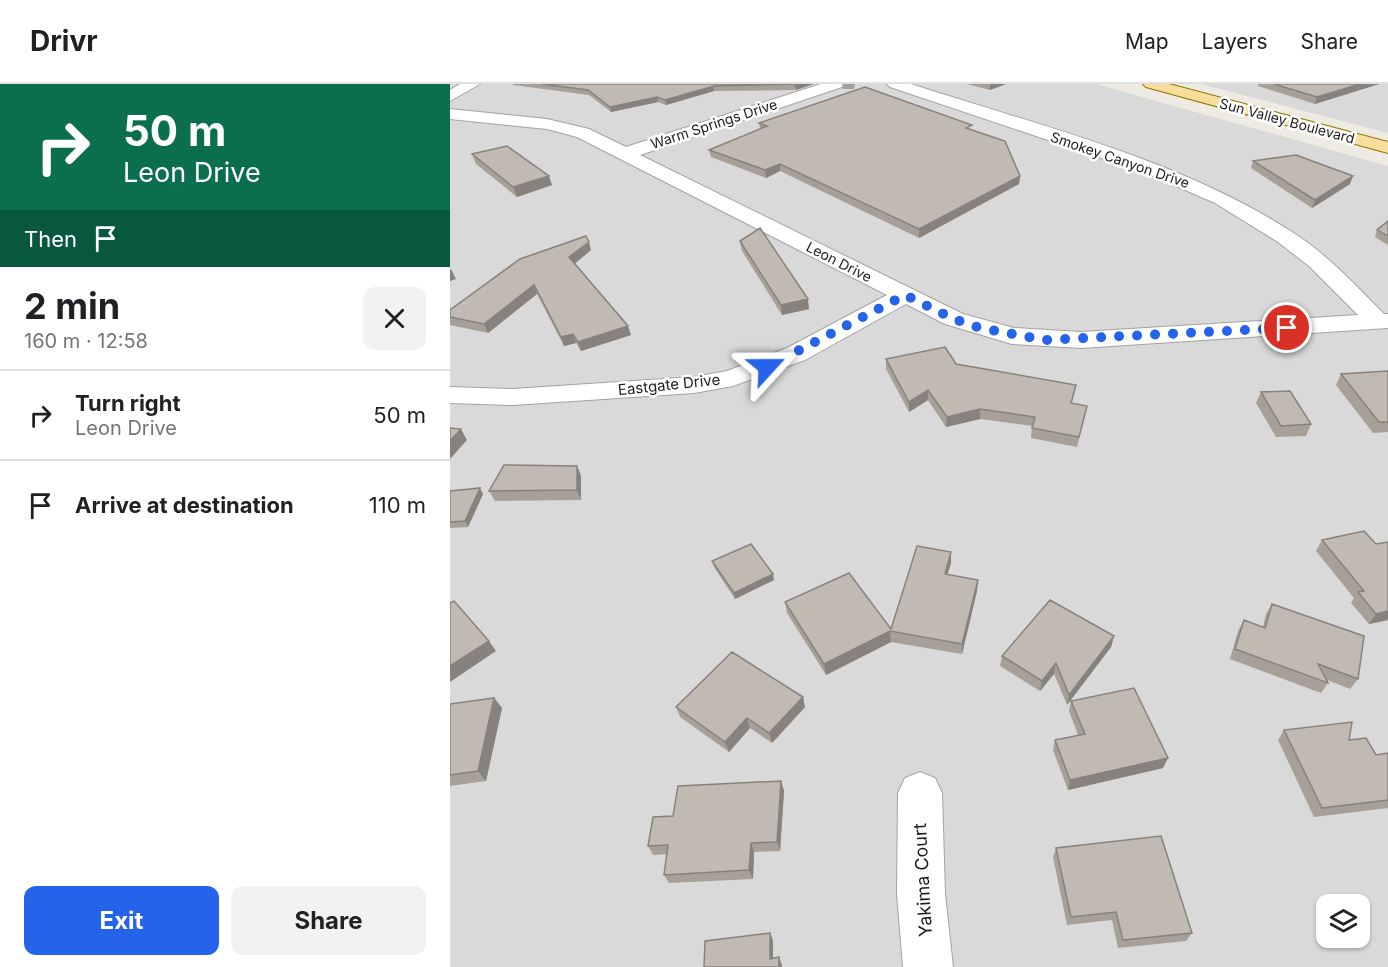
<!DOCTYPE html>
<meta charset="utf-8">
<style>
body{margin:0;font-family:Inter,sans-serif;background:#f2f2f2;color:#202124;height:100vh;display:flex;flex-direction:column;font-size:22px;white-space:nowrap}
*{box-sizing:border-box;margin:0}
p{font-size:20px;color:#757577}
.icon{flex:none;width:33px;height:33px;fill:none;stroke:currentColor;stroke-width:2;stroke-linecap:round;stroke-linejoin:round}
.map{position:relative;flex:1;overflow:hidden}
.panel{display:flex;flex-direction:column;background:#fff;width:450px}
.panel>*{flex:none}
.guide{background:#0b6e4f;color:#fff;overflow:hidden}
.controls{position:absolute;left:866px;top:810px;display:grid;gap:12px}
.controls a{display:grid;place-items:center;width:54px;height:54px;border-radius:12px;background:#fff;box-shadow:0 2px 4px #0004;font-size:30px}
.pin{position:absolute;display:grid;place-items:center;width:51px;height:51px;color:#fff;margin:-26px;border:3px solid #fff;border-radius:50%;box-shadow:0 2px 6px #0007}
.me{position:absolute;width:66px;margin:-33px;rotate:66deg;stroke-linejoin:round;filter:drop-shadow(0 0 4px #0008)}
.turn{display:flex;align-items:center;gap:21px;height:126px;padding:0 24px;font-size:27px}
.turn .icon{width:78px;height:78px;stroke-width:2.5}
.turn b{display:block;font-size:42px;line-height:51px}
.then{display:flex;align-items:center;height:57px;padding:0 24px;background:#0003;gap:12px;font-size:22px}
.round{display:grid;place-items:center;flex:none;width:63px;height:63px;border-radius:12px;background:#f2f2f2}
.summary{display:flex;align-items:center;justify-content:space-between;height:102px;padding:0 24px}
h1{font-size:36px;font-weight:700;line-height:45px}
.cta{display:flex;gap:12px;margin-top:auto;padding:12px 24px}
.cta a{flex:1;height:69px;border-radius:12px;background:#2563eb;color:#fff;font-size:24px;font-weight:700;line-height:69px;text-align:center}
.cta a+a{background:#f2f2f2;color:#202124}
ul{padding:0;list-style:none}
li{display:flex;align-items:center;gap:18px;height:90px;padding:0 24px;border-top:2px solid #e0e0e0}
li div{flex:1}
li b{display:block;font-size:22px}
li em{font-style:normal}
header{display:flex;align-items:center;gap:36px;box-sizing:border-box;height:84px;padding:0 30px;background:#fff;border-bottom:2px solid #e0e0e0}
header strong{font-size:28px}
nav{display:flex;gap:33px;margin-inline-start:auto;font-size:21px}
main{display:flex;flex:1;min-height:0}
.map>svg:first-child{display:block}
.residential{fill:#dad9d9;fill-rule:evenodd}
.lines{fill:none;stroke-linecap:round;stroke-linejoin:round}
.minor-casing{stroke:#a3a3a3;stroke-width:2}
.major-casing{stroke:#8f7405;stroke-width:2}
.minor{fill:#fff;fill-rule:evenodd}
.major{fill:#f8dd9c;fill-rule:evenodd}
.wall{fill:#a6a099}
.shaded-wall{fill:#87827d}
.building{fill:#c1bab2;stroke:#87827d;stroke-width:1.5}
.route{stroke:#2563eb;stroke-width:10;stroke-dasharray:0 18}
.labels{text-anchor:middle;stroke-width:5;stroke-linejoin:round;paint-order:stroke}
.far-street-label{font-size:14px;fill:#1c1c1c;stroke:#fff}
.street-label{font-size:15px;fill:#1c1c1c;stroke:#fff}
.near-street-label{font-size:18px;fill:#1c1c1c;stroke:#fff}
</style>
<header>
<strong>Drivr</strong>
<nav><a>Map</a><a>Layers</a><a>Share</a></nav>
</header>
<main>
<section class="panel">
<div class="guide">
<div class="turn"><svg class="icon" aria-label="right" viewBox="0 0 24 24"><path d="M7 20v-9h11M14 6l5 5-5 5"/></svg><div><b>50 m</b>Leon Drive</div></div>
<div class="then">Then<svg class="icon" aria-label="arrive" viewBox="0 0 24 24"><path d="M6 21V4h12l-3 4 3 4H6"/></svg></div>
</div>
<div class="summary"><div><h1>2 min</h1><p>160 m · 12:58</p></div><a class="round"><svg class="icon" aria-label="close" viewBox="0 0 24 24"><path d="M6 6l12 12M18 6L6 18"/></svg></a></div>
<ul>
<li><svg class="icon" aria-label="right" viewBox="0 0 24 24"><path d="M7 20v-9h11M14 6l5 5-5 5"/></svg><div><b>Turn right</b><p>Leon Drive</p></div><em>50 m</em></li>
<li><svg class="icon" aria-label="arrive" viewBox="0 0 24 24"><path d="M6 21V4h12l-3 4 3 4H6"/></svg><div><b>Arrive at destination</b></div><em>110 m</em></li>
</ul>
<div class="cta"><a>Exit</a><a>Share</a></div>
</section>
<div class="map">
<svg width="938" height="883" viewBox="0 0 938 883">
<rect width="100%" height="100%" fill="#edebe2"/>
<path class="residential" d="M 0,0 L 646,0 L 938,82 L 938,883 L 0,883 ZM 876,820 L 909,820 L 909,854 L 876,854 Z
M 751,0 L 938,0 L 938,49 Z"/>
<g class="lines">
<g class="minor-casing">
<path id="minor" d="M 10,0 L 30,0 L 0,17 L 0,6 Z
M 371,0 L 395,0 L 392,3 L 190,71 L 513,230 L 564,244 L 631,248 L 908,231 L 859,182 L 828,158 L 765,119 L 696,89 L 440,3 L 437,0 L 461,0 C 589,42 727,74 842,148 C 877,170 905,201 934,230 L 938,230 L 938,244 L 631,264 L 562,260 L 495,240 L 456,220 L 355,276 L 283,302 L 244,309 L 63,321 L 0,319 L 0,303 L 63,305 L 244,293 L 277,287 L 337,264 L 437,211 L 127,53 L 97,45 L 0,35 L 0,25 L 97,35 L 139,45 L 176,63 Z
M 470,688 L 485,694 L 492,709 L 495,810 L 503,883 L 453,883 L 447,810 L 448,709 L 455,694 Z"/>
</g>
<g class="major-casing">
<path id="major" d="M 693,0 L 719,0 L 938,58 L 938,69 L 696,3 Z"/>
</g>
<use href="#minor" class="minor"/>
<use href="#major" class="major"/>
</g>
<path class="wall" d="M 63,0 L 364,0 L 346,6 L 264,7 L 216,21 L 208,18 L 161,28 L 139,11 L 63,1 Z
M 392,0 L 405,0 L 404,5 L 393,5 Z
M 517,0 L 556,0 L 540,6 Z
M 808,0 L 929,0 L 865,20 L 808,2 Z
M 309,39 L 522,46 L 570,92 L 569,100 L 469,154 L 330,87 L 316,94 L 261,73 L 259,66 L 310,45 Z
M 22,70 L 102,101 L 67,113 L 26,80 Z
M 803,77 L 900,100 L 862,124 L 801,84 Z
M 938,137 L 938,161 L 925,153 L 927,146 Z
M 290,157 L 359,225 L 332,231 L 292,167 Z
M 141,166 L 124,180 L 181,251 L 131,267 L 126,259 L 114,262 L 87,210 L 38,249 L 0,241 L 0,226 Z
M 436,275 L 506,280 L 626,301 L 622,319 L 635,332 L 627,363 L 581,354 L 582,342 L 530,335 L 496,343 L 478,316 L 459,328 L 436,285 Z
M 938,287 L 938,348 L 923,349 L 886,301 L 891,290 Z
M 811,308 L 861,340 L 856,352 L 826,353 L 806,319 Z
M 127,382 L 131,392 L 131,416 L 45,417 L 39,407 Z
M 0,407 L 33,410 L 18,443 L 0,444 Z
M 872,456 L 926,460 L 938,458 L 938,536 L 919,540 L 901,519 L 904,514 L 866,467 Z
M 262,477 L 324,496 L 285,515 L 264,483 Z
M 501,479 L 497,491 L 527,507 L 512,570 L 441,558 L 376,591 L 337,529 L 335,518 L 441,545 Z
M 822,520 L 908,595 L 900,605 L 877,596 L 878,599 L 871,609 L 780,575 L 788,547 L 794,536 L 813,543 L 816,530 Z
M 664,552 L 661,563 L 617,621 L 604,590 L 590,607 L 550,582 L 552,572 Z
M 44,614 L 52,624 L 36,697 L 0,702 L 0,620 Z
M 621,617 L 713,684 L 618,706 L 603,666 L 605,656 L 628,651 L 619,627 Z
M 226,623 L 355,623 L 322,659 L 300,644 L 279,668 L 230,633 Z
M 834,646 L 899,656 L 926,671 L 938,669 L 938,724 L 864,733 L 828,656 Z
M 331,697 L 334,707 L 330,767 L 304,768 L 303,795 L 219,799 L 214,791 L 217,770 L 203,771 L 198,762 L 223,732 Z
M 606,764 L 742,849 L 736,857 L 668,864 L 662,836 L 617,841 L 603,773 Z"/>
<path class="shaded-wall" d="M 347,0 L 364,0 L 346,6 L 345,1 Z
M 542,0 L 556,0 L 540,6 L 540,1 Z
M 910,0 L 929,0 L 865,20 L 867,13 Z
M 264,2 L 264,7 L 216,21 L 215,16 Z
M 207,13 L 208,18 L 161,28 L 160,23 Z
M 330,80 L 330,87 L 316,94 L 315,86 Z
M 99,92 L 102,101 L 67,113 L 63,103 Z
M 570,92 L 569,100 L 469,154 L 469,145 Z
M 903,92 L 900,100 L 862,124 L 865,116 Z
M 139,158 L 141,166 L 122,182 L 119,173 Z
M 1,185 L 6,195 L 0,197 L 0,186 Z
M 84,201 L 87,210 L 38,249 L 34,240 Z
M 358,215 L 359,225 L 332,231 L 331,221 Z
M 178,242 L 181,251 L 131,267 L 128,258 Z
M 123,250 L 126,259 L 114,262 L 111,253 Z
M 478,306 L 478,316 L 459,328 L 459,318 Z
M 530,325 L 530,335 L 496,343 L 497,333 Z
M 11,345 L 17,356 L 0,375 L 0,357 Z
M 127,382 L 131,392 L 131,416 L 127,406 Z
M 30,404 L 33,410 L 18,443 L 15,437 Z
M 501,468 L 501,479 L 494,501 L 495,490 Z
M 323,490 L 324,496 L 285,515 L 284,509 Z
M 528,496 L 527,507 L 512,570 L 512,560 Z
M 938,527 L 938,536 L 919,540 L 926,530 Z
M 440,547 L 441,558 L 376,591 L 374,580 Z
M 664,552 L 661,563 L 617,621 L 619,611 Z
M 39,557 L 46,567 L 0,598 L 0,582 Z
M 606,579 L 604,590 L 590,607 L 592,597 Z
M 353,613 L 355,623 L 322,659 L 319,649 Z
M 44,614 L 52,624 L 36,697 L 28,687 Z
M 297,634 L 300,644 L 279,668 L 275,658 Z
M 718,674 L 713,684 L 618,706 L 620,696 Z
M 331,697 L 334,707 L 330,767 L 327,758 Z
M 301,759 L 304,768 L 303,795 L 299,786 Z
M 320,849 L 323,856 L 323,883 L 320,875 Z
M 329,873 L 332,881 L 332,883 L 329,883 Z"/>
<path class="building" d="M 92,0 L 347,0 L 264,2 L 215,16 L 207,13 L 160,23 L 138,6 Z
M 824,0 L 910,0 L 867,13 Z
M 415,3 L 522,41 L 516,44 L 555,57 L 570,92 L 469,145 L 330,80 L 315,86 L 259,66 L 317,42 L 309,39 Z
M 57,62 L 99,92 L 63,103 L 22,70 Z
M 846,71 L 903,92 L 865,116 L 803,77 Z
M 938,137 L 938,152 L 927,146 Z
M 310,144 L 358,215 L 331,221 L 290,157 Z
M 136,152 L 139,158 L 119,173 L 178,242 L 128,258 L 123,250 L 111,253 L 84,201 L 34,240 L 0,233 L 0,226 L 70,175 Z
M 495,263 L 506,280 L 626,301 L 621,319 L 637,322 L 629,353 L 582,344 L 585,333 L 530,325 L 497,333 L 478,306 L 459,318 L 436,275 Z
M 938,287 L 938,338 L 929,338 L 891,290 Z
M 840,307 L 861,340 L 831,342 L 811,308 Z
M 0,344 L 11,345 L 0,357 Z
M 54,381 L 127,382 L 127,406 L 39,407 Z
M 30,404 L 15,437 L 0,438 L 0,407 Z
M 914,447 L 926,460 L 938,458 L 938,527 L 926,530 L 908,508 L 914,507 L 872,456 Z
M 301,460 L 323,490 L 284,509 L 262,477 Z
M 467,462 L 501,468 L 495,490 L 528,496 L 512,560 L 440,547 L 374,580 L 335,518 L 399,489 L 441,545 Z
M 600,516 L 664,552 L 619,611 L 606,579 L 592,597 L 552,572 Z
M 4,517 L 39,557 L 0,582 L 0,519 Z
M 822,520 L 914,552 L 908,595 L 868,580 L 878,599 L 785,565 L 794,536 L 815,544 Z
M 282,568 L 353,613 L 319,649 L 297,634 L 275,658 L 226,623 Z
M 684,604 L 718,674 L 620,696 L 605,656 L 635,650 L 621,617 Z
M 44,614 L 28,687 L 0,691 L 0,620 Z
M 902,638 L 899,656 L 916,654 L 926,671 L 938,669 L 938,716 L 872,724 L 834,646 Z
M 331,697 L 327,758 L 301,759 L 299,786 L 214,791 L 218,761 L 198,762 L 203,733 L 223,732 L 228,702 Z
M 711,752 L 742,849 L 673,856 L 666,828 L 621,833 L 606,764 Z
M 320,849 L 320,875 L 329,873 L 329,883 L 254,883 L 255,857 Z"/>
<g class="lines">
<path class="route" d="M 317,283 L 455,211 L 504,235 L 530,244 L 595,256 L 837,244"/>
</g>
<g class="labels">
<g class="far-street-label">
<text transform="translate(837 37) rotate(15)" y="5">Sun Valley Boulevard</text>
<text transform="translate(264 40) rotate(-18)" y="5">Warm Springs Drive</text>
<text transform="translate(670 76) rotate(19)" y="5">Smokey Canyon Drive</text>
<text transform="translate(389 178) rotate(27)" y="5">Leon Drive</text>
</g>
<g class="street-label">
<text transform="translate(219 301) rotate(-6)" y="5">Eastgate Drive</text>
</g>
<g class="near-street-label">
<text transform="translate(473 796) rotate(-93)" y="6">Yakima Court</text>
</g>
</g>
</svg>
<div class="controls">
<a><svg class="icon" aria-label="layers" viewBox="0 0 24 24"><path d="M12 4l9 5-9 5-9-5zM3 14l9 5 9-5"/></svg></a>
</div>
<div class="pin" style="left:837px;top:244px;background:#d93025"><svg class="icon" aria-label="arrive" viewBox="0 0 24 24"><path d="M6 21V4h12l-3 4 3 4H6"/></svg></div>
<svg class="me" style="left:317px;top:283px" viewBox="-20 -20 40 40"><path d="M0-17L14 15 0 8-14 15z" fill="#2563eb" stroke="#fff" stroke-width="4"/></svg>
</div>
</main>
